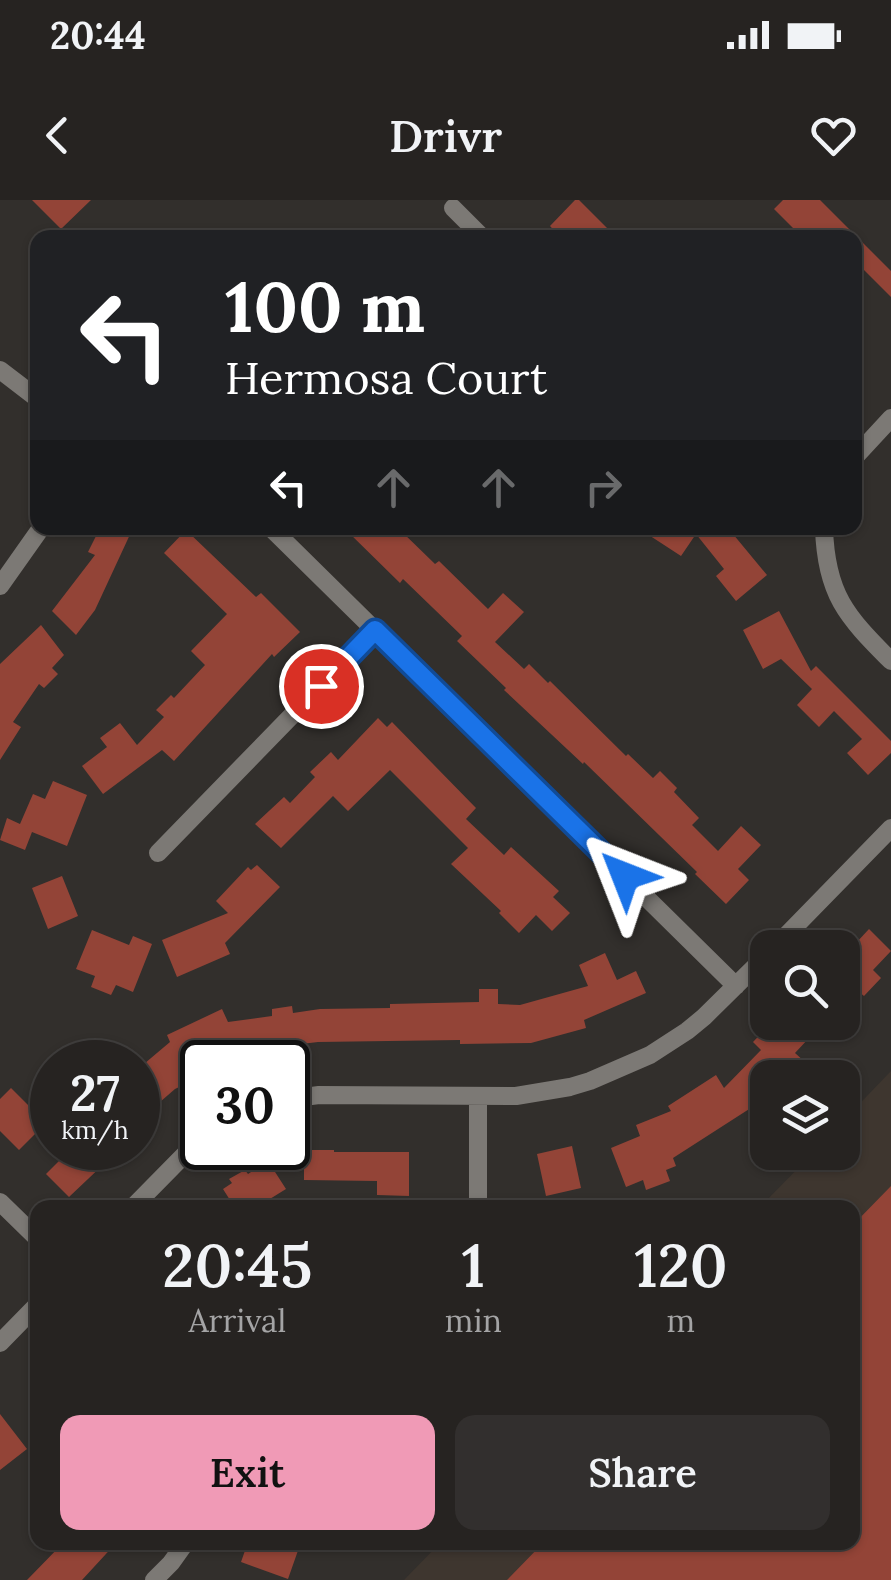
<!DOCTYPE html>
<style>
body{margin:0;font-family:Lora,serif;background:#322f2e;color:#f1f3f6;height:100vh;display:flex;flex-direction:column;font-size:38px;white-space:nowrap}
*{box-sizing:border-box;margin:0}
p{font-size:32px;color:#a4a4a5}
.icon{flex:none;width:55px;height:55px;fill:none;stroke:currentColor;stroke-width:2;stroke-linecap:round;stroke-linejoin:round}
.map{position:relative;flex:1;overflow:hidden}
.side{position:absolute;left:30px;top:1000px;width:830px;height:350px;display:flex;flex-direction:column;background:#262321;border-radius:20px;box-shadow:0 2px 8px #0004,0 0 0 2px #42403f}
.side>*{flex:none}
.guide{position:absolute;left:30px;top:30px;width:832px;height:305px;border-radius:20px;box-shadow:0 2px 8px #0004,0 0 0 2px #42403f;background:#202124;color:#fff;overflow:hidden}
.buttons{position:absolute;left:750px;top:730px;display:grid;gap:20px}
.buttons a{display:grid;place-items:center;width:110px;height:110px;border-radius:20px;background:#262321;box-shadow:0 2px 8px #0004,0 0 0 2px #42403f;font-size:50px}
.speed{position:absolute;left:30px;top:840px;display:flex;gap:20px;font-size:50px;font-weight:700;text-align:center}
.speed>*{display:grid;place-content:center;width:130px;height:130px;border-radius:50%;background:#262321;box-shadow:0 2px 8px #0004,0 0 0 2px #42403f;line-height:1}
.speed small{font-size:25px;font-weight:400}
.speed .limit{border:5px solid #111;border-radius:15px;background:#fff;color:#111}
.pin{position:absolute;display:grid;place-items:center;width:85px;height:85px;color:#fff;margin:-42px;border:5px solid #fff;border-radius:50%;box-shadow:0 2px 10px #0007}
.me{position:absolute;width:110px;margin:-55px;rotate:315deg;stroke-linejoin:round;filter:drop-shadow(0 0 8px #0008)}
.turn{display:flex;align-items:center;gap:35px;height:210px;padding:0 30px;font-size:45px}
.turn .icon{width:130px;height:130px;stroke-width:2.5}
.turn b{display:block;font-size:70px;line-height:85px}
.lanes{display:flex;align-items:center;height:95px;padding:0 30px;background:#0003;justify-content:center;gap:50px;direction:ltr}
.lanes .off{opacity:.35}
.eta{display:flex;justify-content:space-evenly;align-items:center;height:170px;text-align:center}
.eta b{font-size:60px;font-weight:600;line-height:70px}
.button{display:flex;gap:20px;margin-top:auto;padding:20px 30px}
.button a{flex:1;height:115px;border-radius:20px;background:#f09ab6;color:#111;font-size:40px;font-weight:600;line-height:115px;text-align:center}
.button a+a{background:#322f2e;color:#f1f3f6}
.status{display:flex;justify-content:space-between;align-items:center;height:70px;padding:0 50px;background:#262321;direction:ltr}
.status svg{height:28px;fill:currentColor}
header{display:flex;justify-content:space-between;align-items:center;height:130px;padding:0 30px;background:#262321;font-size:45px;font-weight:600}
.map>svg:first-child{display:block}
.built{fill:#3e362f}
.building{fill:#934437}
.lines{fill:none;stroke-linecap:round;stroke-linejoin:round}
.street{stroke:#7c7975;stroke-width:18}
.route-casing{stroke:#114b97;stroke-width:25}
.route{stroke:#1a73e8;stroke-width:18}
</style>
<div class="status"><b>20:44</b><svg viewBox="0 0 49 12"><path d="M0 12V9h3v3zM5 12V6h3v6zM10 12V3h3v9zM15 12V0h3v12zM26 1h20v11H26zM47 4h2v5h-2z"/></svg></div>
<header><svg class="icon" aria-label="back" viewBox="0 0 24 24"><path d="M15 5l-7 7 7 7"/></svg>Drivr<svg class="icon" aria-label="heart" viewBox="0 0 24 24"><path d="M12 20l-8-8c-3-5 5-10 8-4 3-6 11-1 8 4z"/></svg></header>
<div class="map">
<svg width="891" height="1380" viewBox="0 0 891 1380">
<rect width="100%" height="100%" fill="#322f2c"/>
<path class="built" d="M 891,871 L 891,1380 L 404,1380 L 440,1343 L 852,1342 L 852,1008 L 760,1007 L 813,953 L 842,952 L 843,921 Z"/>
<path class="building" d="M 32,0 L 91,0 L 61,29 Z
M 575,0 L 579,0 L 617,38 L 561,38 L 550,26 Z
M 783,0 L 820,0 L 891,71 L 891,97 L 855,61 L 855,38 L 803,38 L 774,9 Z
M 100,328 L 133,328 L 95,410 L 76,435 L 52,411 L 95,355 L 88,352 Z
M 344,328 L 398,328 L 435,364 L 439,361 L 488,409 L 503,393 L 524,412 L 495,442 L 524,469 L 529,464 L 548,483 L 550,481 L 626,556 L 628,554 L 653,578 L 660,571 L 677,588 L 674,592 L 699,618 L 692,625 L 718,651 L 741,626 L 761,645 L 738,669 L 749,680 L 726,704 L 695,674 L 697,672 L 584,562 L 583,564 L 504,490 L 506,488 L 457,441 L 462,436 L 403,379 L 400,383 Z
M 638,328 L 728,328 L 767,375 L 736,401 L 716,376 L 724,369 L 696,334 L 681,356 Z
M 186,330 L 256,397 L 261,393 L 300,432 L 274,457 L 272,454 L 174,561 L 162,550 L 103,594 L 82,566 L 107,547 L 100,538 L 120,523 L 137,545 L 164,517 L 156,510 L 171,495 L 174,498 L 205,465 L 191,451 L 227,414 L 164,353 Z
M 779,411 L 811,471 L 816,466 L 891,541 L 891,553 L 868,575 L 847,553 L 862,539 L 834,511 L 819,527 L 797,505 L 812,489 L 781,459 L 763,469 L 743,430 Z
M 41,425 L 64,455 L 52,468 L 58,474 L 44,488 L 39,484 L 13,522 L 21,527 L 0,560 L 0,464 Z
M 378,518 L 387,527 L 392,522 L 476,608 L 466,619 L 504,655 L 511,647 L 559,691 L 553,697 L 570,713 L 552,731 L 536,715 L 519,733 L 499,713 L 501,711 L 451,664 L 468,648 L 390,570 L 348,611 L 333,596 L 281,648 L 255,624 L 284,597 L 290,603 L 315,577 L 310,572 L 331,552 L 338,560 Z
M 53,581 L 87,595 L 67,646 L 32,632 L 25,650 L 0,640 L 7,618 L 20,624 L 33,594 L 45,599 Z
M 257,665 L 280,687 L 225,743 L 230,754 L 177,777 L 162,740 L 228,713 L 216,701 L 248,667 L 251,670 Z
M 62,676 L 78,716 L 48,729 L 32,688 Z
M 869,729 L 891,751 L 873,770 L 881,778 L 864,796 L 842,778 L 842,750 L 853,739 L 856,743 Z
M 92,730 L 129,745 L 133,736 L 152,744 L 133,792 L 116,785 L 111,795 L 91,787 L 95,776 L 76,769 Z
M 605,753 L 617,780 L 636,771 L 646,793 L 584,820 L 586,828 L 531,843 L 460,844 L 460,840 L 318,842 L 260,849 L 258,838 L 202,862 L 202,876 L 175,889 L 138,921 L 138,869 L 170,842 L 167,835 L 222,809 L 228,822 L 272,816 L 272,809 L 292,806 L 293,813 L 320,809 L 390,808 L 390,804 L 479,802 L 479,789 L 498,789 L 498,804 L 520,805 L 588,786 L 579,765 Z
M 772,822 L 824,822 L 795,853 L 805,862 L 790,878 L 768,878 L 768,897 L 673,958 L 676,966 L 666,970 L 670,981 L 646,990 L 643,980 L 626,987 L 611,948 L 640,936 L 636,925 L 671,911 L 668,906 L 716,875 L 724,888 L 761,850 L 753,842 Z
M 11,888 L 46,923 L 19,950 L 0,931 L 0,899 Z
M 572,946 L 581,988 L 546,996 L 537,954 Z
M 72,948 L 92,948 L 107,961 L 69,997 L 46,974 Z
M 304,950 L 334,950 L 334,952 L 409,952 L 409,996 L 377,995 L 377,981 L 304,980 Z
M 268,961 L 286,989 L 265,1002 L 268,1008 L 235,1008 L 223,989 L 232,983 L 229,979 L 245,970 L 248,974 Z
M 891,986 L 891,1380 L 507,1380 L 544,1342 L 852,1342 L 852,1026 Z
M 0,1214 L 27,1249 L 0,1270 Z
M 64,1342 L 117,1342 L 82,1380 L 27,1380 Z
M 248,1342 L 301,1342 L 288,1379 L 241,1362 Z"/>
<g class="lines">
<path class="street" d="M 453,8 L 483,38
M 0,170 L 38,199
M 855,257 L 891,218
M 271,328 L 736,786
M 824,328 C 826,394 846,416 891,461
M 0,386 L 41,328
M 158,653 L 375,430
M 774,748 L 891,628
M 288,899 L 319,895 L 516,896 L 570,887 L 590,881 L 650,855 L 687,831 L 704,817 L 768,754
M 0,1002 L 38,1039
M 132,1008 L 193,946 L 202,939
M 478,1008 L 478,896
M 0,1143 L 38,1104
M 154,1380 L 171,1363 L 186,1342"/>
</g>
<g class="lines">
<g class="route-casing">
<path id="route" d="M 321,486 L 375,430 L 625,676"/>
</g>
<use href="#route" class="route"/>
</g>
</svg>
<div class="buttons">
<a><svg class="icon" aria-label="search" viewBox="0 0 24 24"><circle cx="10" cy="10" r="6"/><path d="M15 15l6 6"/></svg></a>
<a><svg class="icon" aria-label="layers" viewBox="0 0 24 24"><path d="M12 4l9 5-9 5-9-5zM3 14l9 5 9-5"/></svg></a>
</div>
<div class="speed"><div>27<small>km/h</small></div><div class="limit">30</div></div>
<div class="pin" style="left:321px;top:486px;background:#d93025"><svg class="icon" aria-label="arrive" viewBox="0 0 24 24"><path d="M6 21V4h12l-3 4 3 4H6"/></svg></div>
<svg class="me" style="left:625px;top:676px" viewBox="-20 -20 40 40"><path d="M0-17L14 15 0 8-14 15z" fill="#1a73e8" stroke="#fff" stroke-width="4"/></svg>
<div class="guide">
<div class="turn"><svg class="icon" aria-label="left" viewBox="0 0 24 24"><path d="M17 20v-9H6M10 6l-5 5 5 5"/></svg><div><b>100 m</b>Hermosa Court</div></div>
<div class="lanes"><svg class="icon" aria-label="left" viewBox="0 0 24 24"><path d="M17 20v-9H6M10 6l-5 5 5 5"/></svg><svg class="icon off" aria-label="ahead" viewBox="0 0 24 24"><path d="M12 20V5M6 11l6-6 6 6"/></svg><svg class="icon off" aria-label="ahead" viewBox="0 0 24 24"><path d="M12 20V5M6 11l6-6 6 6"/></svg><svg class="icon off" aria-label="right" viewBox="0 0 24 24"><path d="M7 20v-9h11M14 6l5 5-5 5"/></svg></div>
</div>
<section class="side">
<div class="eta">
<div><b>20:45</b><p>Arrival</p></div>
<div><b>1</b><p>min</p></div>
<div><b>120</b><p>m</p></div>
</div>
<div class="button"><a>Exit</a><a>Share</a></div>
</section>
</div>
